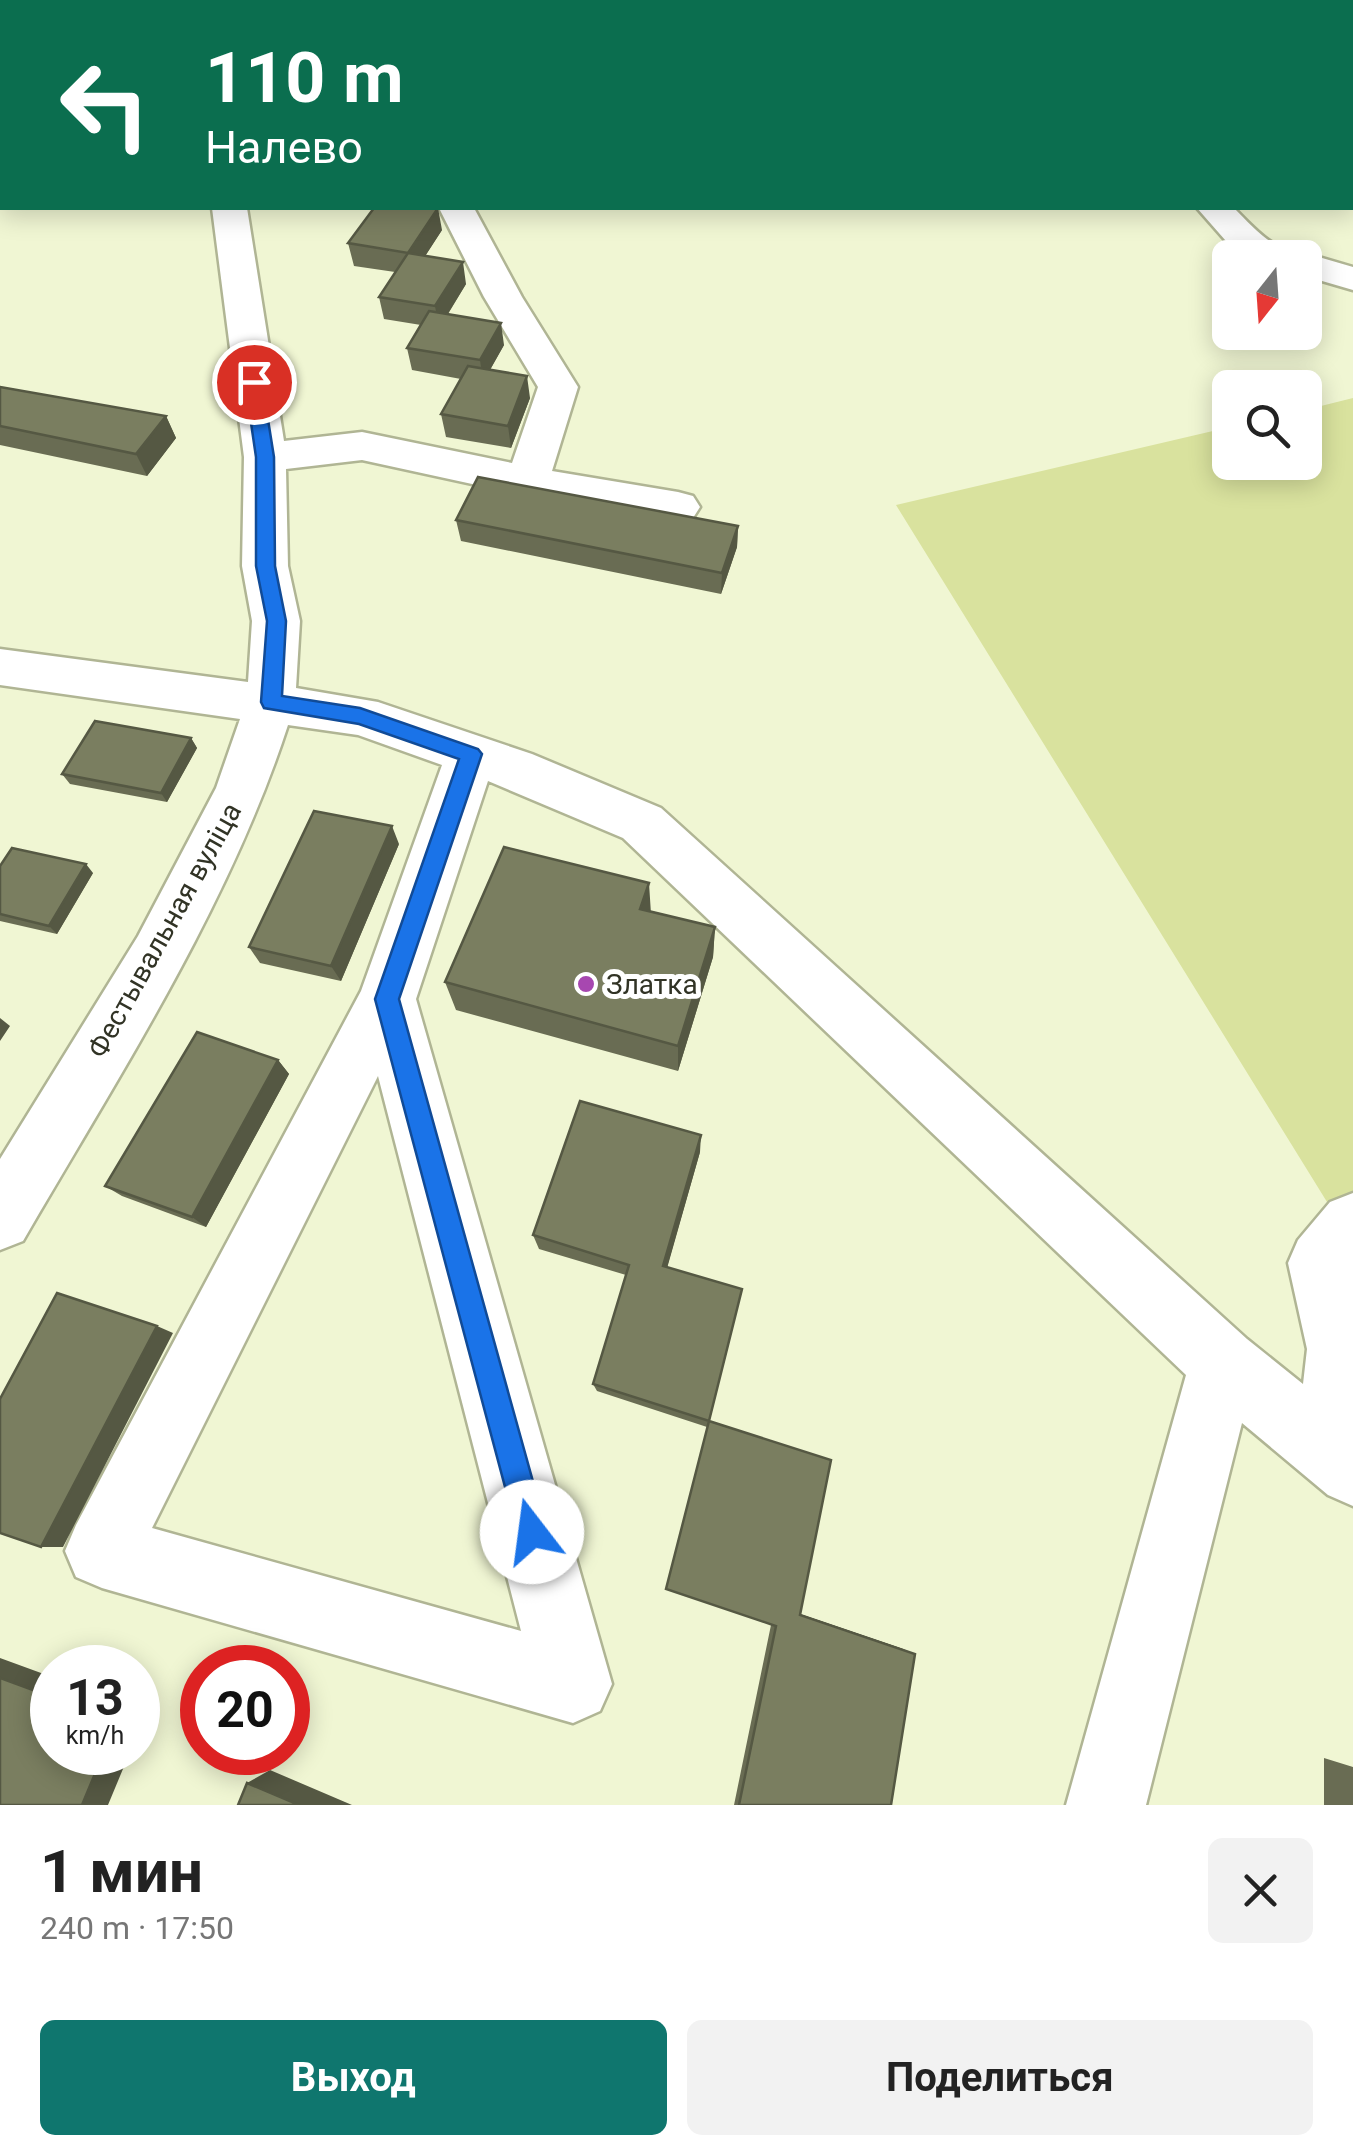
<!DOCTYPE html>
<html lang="ru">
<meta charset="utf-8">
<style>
body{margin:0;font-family:Roboto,sans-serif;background:#f2f2f2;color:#222;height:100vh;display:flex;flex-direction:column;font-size:38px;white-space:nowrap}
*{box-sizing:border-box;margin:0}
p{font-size:32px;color:#767676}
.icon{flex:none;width:55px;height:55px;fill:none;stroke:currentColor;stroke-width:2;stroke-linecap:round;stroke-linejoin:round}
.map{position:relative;height:1805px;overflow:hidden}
.drawer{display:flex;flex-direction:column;background:#fff;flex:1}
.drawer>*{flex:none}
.hud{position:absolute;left:0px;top:0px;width:1355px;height:210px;box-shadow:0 5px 25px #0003;background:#0b6e4f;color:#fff;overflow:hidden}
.needle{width:65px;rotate:197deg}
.buttons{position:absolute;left:1212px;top:240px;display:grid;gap:20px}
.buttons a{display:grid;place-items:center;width:110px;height:110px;border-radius:15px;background:#fff;box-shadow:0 5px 25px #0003;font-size:50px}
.speed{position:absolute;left:30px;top:1645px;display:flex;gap:20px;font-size:50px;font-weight:700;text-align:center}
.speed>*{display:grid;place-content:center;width:130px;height:130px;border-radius:50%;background:#fff;box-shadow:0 5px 25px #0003;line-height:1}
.speed small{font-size:25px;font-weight:400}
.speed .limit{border:15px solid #d22;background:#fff;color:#111}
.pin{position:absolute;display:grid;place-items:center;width:85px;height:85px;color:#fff;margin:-42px;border:5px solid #fff;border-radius:50%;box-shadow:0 2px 10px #0007}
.me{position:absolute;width:110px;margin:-55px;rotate:345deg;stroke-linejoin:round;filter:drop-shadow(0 0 8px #0008)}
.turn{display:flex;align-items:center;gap:35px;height:210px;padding:0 40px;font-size:45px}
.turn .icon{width:130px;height:130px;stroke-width:2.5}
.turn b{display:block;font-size:70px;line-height:85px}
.round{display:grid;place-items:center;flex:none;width:105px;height:105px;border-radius:15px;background:#f2f2f2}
.overview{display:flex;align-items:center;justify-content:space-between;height:170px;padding:0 40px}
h1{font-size:60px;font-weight:700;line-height:75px}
.action{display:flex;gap:20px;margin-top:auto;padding:20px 40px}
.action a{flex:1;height:115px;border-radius:15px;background:#0f766e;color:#fff;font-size:40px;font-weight:700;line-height:115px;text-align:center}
.action a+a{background:#f2f2f2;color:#222}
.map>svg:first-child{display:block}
.green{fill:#d9e29e}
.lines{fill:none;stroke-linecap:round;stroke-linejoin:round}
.minor-casing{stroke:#b0b594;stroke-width:5}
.minor{fill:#fff;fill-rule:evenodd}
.wall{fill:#696c53}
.shaded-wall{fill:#555843}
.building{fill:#7a7e60;stroke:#555843;stroke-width:2.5}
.route{fill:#1a73e8;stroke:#114b97;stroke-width:2.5}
.poi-dot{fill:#a747b0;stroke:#fff;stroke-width:4}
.labels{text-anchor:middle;stroke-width:10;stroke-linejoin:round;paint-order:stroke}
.street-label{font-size:28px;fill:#313325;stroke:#fff}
.poi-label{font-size:28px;fill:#313325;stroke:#fff;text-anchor:start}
</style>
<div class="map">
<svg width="1353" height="1805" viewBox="0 0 1353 1805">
<rect width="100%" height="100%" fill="#f0f6d3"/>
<path class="green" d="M 1353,398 L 1353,1244 L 896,505 L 1230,427 L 1230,462 L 1305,462 L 1305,410 Z"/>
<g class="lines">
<g class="minor-casing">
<path id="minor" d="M 177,0 L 207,0 L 207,2 L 178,2 Z
M 1009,0 L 1039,0 L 1041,2 L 1011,2 Z
M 212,208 L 247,208 L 284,441 L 362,432 L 512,463 L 538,387 L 484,297 L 439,208 L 474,208 L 522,297 L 578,387 L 552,471 L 678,492 L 693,496 L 700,507 L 693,518 L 678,522 L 527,496 L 362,460 L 286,469 L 288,566 L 300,621 L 296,688 L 378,702 L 532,754 L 661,808 L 1247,1339 L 1303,1384 L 1307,1349 L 1288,1263 L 1298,1240 L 1330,1202 L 1353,1193 L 1353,1506 L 1328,1495 L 1242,1423 L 1146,1805 L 1066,1805 L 1186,1375 L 623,838 L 488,781 L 416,999 L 612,1684 L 600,1711 L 573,1723 L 102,1588 L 76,1577 L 65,1551 L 76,1525 L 361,991 L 442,765 L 358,735 L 288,725 C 228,909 119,1075 23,1241 L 0,1250 L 0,1159 L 138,936 L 216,788 L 240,719 L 0,685 L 0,649 L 248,682 L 252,621 L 242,566 L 244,457 ZM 378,1076 L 521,1631 L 152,1528 Z
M 1197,208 L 1234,208 C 1254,228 1276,254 1305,253 L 1353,267 L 1353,290 L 1305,276 L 1305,258 L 1240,257 Z"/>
</g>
<use href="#minor" class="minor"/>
</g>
<path class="wall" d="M 442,230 L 425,256 L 466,284 L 448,314 L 504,345 L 490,370 L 530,398 L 511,448 L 446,437 L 441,414 L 461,379 L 412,370 L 407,348 L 421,325 L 384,319 L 379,297 L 395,272 L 354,266 L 348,243 Z
M 0,387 L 166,416 L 176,438 L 147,476 L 0,445 Z
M 456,520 L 738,526 L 737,547 L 721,594 L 461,541 Z
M 191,738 L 197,748 L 167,802 L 70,784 L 62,774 Z
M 399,844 L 341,981 L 260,963 L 249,947 Z
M 0,866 L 93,873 L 57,934 L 0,921 Z
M 651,911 L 715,927 L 713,957 L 678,1071 L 456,1010 L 445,982 Z
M 278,1060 L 289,1074 L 206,1227 L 122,1196 L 105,1186 Z
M 700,1152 L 667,1267 L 709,1421 L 800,1614 L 903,1649 L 891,1805 L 734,1805 L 771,1625 L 707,1427 L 597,1391 L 593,1384 L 626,1275 L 539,1249 L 533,1235 Z
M 1324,1758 L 1353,1767 L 1353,1805 L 1324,1805 Z"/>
<path class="shaded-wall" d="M 0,117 L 2,117 L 2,136 L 0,136 Z
M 438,208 L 442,230 L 413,275 L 408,253 Z
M 463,262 L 466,284 L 439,328 L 435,306 Z
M 501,323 L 504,345 L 483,382 L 480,360 Z
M 527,376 L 530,398 L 511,448 L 508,426 Z
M 166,416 L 176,438 L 147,476 L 136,454 Z
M 738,526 L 737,547 L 721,594 L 722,573 Z
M 191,738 L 197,748 L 167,802 L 161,793 Z
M 392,826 L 399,844 L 341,981 L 331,966 Z
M 86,864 L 93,873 L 57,934 L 49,926 Z
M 649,883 L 651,914 L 640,909 Z
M 715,927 L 713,957 L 678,1071 L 678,1046 Z
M 0,1018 L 10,1026 L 0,1041 Z
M 278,1060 L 289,1074 L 206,1227 L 192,1217 Z
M 701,1135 L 700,1152 L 664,1279 L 663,1266 Z
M 157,1326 L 173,1333 L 63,1547 L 41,1547 Z
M 794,1612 L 903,1649 L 915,1654 L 800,1615 Z
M 0,1658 L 52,1677 L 52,1697 L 0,1678 Z
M 138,1708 L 147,1711 L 138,1734 Z
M 104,1752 L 130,1752 L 108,1805 L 82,1805 Z
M 270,1770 L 352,1805 L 299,1805 L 247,1783 Z"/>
<path class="building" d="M 0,0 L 145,0 L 146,2 L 2,2 L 2,117 L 0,117 Z
M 258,0 L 302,0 L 303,2 L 251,2 L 250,1 Z
M 374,208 L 438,208 L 408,253 L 348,243 Z
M 408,253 L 463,262 L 435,306 L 379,297 Z
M 429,311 L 501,323 L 480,360 L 407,348 Z
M 468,366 L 527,376 L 508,426 L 441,414 Z
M 0,387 L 166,416 L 136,454 L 0,426 Z
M 478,477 L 738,526 L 722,573 L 456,520 Z
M 95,721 L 191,738 L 161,793 L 62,774 Z
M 314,811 L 392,826 L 331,966 L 249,947 Z
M 504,847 L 649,883 L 640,909 L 715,927 L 678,1046 L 445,982 Z
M 12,848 L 86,864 L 49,926 L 0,914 L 0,866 Z
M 197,1032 L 278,1060 L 192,1217 L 105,1186 Z
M 580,1101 L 701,1135 L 663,1266 L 742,1289 L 709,1421 L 593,1384 L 629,1265 L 533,1235 Z
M 57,1293 L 157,1326 L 41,1547 L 0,1533 L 0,1399 Z
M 709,1421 L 831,1460 L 800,1615 L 915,1654 L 891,1805 L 739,1805 L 776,1626 L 666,1589 Z
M 0,1678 L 52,1697 L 52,1752 L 104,1752 L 82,1805 L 0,1805 Z
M 247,1783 L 299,1805 L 238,1805 Z"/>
<path class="route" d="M 254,376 L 262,382 L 274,457 L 275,566 L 286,621 L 282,696 L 360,708 L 478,749 L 482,754 L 399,999 L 547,1532 L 542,1542 L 532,1547 L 521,1542 L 517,1532 L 375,999 L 459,759 L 359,724 L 264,708 L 261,702 L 267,621 L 256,566 L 256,457 L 245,382 Z"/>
<circle class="poi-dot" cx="586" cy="984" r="10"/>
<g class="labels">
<g class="street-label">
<text transform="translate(164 930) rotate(-61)" y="10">Фестывальная вуліца</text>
</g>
<g class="poi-label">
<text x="606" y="994">Златка</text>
</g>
</g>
</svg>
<div class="buttons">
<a><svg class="needle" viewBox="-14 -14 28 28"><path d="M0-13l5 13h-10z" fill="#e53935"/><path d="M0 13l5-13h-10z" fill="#767676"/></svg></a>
<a><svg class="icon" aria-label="search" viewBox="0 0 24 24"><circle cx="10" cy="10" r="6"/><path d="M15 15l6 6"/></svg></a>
</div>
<div class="speed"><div>13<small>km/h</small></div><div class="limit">20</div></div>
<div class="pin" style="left:254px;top:382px;background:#d93025"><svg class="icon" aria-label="arrive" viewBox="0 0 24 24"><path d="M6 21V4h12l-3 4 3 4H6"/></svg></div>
<svg class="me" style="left:532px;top:1532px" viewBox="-20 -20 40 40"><circle r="19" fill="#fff"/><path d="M0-13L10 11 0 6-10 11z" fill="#1a73e8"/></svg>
<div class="hud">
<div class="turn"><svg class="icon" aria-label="left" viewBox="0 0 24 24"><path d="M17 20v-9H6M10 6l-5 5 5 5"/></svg><div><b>110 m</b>Налево</div></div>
</div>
</div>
<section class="drawer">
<div class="overview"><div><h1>1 мин</h1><p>240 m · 17:50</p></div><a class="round"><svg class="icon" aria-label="close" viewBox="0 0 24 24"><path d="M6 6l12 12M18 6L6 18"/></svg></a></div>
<div class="action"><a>Выход</a><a>Поделиться</a></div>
</section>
